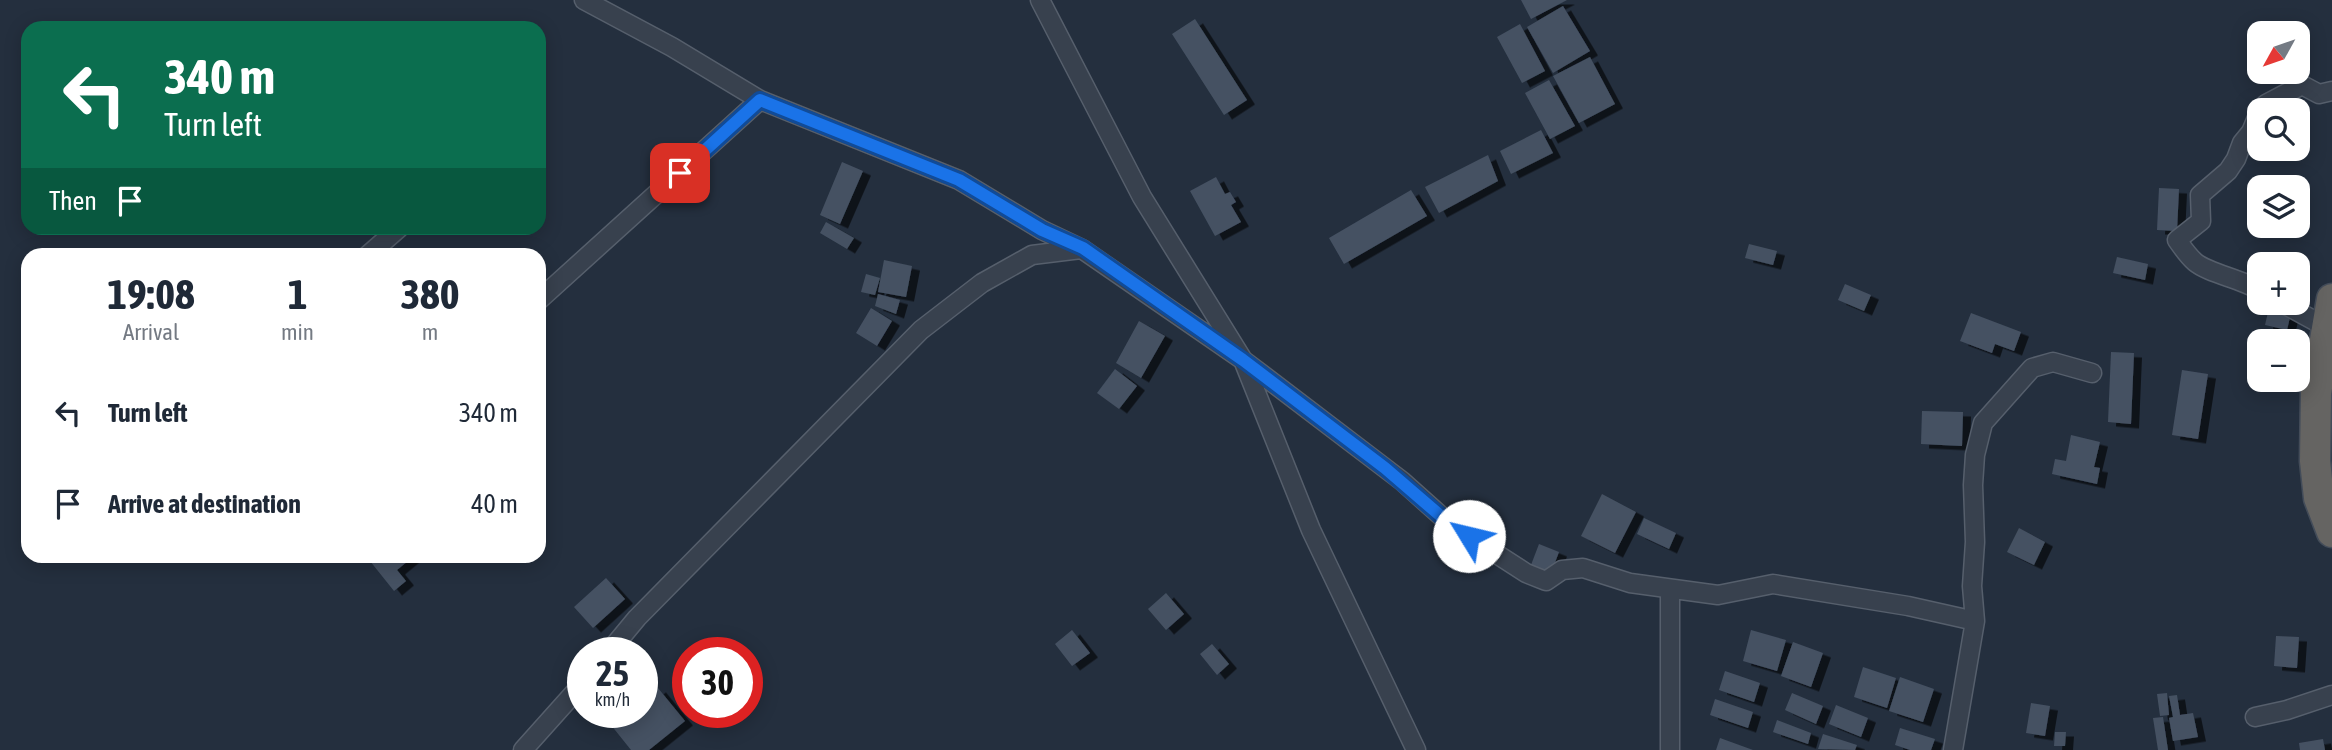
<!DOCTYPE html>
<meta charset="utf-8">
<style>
body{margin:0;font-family:"Asap Condensed",sans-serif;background:#f6f6f7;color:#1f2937;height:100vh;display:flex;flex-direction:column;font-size:26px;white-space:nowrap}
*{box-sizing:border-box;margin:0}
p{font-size:23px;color:#747a83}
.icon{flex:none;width:38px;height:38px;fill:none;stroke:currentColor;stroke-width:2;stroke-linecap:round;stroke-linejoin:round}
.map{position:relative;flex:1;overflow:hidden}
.sheet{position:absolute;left:21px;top:248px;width:525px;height:315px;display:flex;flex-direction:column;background:#fff;border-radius:21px;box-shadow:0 4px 18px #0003}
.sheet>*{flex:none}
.guide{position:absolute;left:21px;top:21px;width:525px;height:214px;border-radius:21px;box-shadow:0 4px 18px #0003;background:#0b6e4f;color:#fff;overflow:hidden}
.needle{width:46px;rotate:230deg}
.fabs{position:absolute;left:2247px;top:21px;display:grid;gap:14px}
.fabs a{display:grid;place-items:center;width:63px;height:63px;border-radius:14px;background:#fff;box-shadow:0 4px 18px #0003;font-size:35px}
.speed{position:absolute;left:567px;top:637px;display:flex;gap:14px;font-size:35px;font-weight:700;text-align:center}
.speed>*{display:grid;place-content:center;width:91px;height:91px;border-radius:50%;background:#fff;box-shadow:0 4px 18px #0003;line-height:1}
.speed small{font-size:18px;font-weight:400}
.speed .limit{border:10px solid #d22;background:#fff;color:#111}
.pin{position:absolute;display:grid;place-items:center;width:60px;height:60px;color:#fff;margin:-30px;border-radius:14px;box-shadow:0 4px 10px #0006}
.me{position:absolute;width:77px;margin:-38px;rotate:306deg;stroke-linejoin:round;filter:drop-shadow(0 0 5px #0008)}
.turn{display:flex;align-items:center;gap:24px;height:147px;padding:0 28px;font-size:32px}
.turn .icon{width:91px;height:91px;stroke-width:2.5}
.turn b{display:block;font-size:49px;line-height:60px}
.then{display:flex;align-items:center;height:66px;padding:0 28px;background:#0003;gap:14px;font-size:26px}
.eta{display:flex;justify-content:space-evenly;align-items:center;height:119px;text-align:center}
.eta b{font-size:42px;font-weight:700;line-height:49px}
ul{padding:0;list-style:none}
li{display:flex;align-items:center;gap:21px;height:91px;padding:0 28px}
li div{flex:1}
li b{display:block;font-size:26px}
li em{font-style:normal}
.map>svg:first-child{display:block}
.building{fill:#455162;filter:url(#shadow)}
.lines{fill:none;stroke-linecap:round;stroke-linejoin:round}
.minor-casing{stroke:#565f6c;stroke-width:21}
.trunk-casing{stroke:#434c59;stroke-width:33}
.minor{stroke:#38414e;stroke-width:18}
.trunk{stroke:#656462;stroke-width:30}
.route-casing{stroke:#114b97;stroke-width:18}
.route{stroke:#1a73e8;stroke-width:12}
</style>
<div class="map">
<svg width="2332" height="750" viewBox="0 0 2332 750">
<defs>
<filter id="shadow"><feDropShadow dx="8" dy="4.5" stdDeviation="0" flood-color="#0009"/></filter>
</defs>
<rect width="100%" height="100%" fill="#242f3e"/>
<path class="building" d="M 1521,0 L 1567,0 L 1531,19 Z
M 1563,6 L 1590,51 L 1553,73 L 1527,27 Z
M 1195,19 L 1247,100 L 1224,115 L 1172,34 Z
M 1520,24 L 1545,71 L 1522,83 L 1497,37 Z
M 1590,57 L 1615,104 L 1579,123 L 1553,76 Z
M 1549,80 L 1575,126 L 1550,139 L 1525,93 Z
M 1541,130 L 1553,153 L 1511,174 L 1500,151 Z
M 1488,155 L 1498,181 L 1439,213 L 1425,187 Z
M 842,162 L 863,171 L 840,224 L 820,215 Z
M 1216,177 L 1225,194 L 1230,192 L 1236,202 L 1231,205 L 1241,222 L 1215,236 L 1190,191 Z
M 2159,188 L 2179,189 L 2177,231 L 2157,230 Z
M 1411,190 L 1427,216 L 1344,264 L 1329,238 Z
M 826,222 L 854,238 L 847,249 L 820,233 Z
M 1749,244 L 1777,251 L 1773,265 L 1745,258 Z
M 2117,257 L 2148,264 L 2145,280 L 2113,273 Z
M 884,260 L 912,266 L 906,297 L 878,292 Z
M 866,274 L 880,278 L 875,295 L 861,292 Z
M 1845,284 L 1871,295 L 1864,311 L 1838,300 Z
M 878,294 L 900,300 L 896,314 L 875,306 Z
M 871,308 L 892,321 L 877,346 L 856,333 Z
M 2269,308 L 2291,313 L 2287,330 L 2265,325 Z
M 1971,313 L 2021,332 L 2014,351 L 1995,344 L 1992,353 L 1960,341 Z
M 1139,321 L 1165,336 L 1141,378 L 1116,363 Z
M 2111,352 L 2134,353 L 2131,424 L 2108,422 Z
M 1115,369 L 1137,386 L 1119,409 L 1097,393 Z
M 2182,370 L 2208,374 L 2198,439 L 2172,435 Z
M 1922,411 L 1963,412 L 1962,446 L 1921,444 Z
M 2071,435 L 2100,442 L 2094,467 L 2100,468 L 2097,484 L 2052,474 L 2055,459 L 2066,461 Z
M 1602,494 L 1636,512 L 1615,553 L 1581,536 Z
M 1644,518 L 1676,533 L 1669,549 L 1637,534 Z
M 2019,528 L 2045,542 L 2034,565 L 2007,552 Z
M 1539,544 L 1559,552 L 1551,573 L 1531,565 Z
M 366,556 L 414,556 L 397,570 L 406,581 L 394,591 Z
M 606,578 L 625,599 L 593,628 L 574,607 Z
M 1166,593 L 1184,614 L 1166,630 L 1148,609 Z
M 1072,630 L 1090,653 L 1072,666 L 1055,644 Z
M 1751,630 L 1786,640 L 1777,671 L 1743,661 Z
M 2276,636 L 2299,637 L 2297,668 L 2274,666 Z
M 1793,642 L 1823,653 L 1811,687 L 1781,676 Z
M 1212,644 L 1229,664 L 1217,675 L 1200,654 Z
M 1863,667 L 1896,678 L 1887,708 L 1854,697 Z
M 1725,671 L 1760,683 L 1754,702 L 1719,690 Z
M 1900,677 L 1934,689 L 1923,722 L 1889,711 Z
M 658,688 L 685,721 L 649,750 L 631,750 L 611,725 L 627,712 L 642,712 L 642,700 Z
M 1792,693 L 1823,706 L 1816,724 L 1785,710 Z
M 2167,693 L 2169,715 L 2160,716 L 2157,694 Z
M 2177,695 L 2180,715 L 2193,713 L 2198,737 L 2173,741 L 2169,718 L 2173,717 L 2169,696 Z
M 1715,699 L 1753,712 L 1748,728 L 1710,715 Z
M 2031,703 L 2050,706 L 2045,736 L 2026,733 Z
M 1836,705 L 1868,718 L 1861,737 L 1829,724 Z
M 2163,717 L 2168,750 L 2158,750 L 2153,718 Z
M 1777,720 L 1811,733 L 1808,744 L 1773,732 Z
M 1900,728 L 1935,739 L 1931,750 L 1910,750 L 1895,745 Z
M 2055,732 L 2066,732 L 2065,746 L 2054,746 Z
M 1823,734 L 1857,745 L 1855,750 L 1818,749 Z
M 1720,738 L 1753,750 L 1716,750 Z
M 2323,739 L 2325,750 L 2300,750 L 2299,743 Z"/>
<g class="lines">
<g class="minor-casing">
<path id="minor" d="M 584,0 L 672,47 L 760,100 L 959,180 L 1042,230 L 1082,249 L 1243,360 L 1402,481 L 1450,524 L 1526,573 L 1546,581 L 1562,570 L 1583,568 L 1630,583 L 1718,595 L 1773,584 L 1908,606 L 1975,621
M 1040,0 L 1142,197 L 1243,360 L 1311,530 L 1416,750
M 2261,110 L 2266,104 L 2302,85 L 2319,94 L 2332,91
M 2259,113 L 2251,132 L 2242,143 L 2236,159 L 2228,171 L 2200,195 L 2201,221 L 2177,240 C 2182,247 2188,256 2195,262 C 2208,273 2241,279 2259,290
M 367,256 L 399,228
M 539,300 L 760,100
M 2282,303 L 2326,327
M 608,653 L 637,618 L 921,330 L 982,283 L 1032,255 L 1081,249
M 2255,717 L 2287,710 L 2332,695
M 523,750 L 583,683
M 1670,750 L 1670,590
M 1953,750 L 1975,621 L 1972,586 L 1975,542 L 1973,485 L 1975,455 L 1983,423 L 2032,368 L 2053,362 L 2092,373"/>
</g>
<g class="trunk-casing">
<path id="trunk" d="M 2332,299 L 2316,393 L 2315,461 L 2319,498 L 2332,532"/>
</g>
<use href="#minor" class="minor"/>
<use href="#trunk" class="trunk"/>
</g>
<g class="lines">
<g class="route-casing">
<path id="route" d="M 680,173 L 760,100 L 959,180 L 1042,230 L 1083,248 L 1243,360 L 1385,468 L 1450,524 L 1469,536"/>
</g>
<use href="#route" class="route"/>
</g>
</svg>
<div class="fabs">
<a><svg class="needle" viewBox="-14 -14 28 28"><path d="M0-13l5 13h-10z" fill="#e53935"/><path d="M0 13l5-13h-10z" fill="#747a83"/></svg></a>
<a><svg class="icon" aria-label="search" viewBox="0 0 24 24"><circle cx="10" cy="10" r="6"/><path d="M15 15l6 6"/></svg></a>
<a><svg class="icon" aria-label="layers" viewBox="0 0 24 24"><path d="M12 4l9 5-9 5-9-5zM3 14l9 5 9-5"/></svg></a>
<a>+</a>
<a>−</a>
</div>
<div class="speed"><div>25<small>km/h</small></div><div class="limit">30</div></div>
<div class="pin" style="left:680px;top:173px;background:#d93025"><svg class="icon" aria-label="arrive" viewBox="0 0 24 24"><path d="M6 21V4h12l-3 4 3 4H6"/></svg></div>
<svg class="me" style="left:1469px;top:536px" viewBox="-20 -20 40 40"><circle r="19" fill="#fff"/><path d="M0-13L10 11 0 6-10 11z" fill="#1a73e8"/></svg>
<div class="guide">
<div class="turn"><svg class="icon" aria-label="left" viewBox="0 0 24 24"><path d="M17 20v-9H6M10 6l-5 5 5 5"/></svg><div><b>340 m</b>Turn left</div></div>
<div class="then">Then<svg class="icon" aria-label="arrive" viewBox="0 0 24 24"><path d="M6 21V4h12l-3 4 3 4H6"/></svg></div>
</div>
<section class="sheet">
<div class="eta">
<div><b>19:08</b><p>Arrival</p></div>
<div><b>1</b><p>min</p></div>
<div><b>380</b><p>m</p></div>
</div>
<ul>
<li><svg class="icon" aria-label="left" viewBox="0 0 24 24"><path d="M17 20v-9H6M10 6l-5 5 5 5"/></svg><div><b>Turn left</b></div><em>340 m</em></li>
<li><svg class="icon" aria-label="arrive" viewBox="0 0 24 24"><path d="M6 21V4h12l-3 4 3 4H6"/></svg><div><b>Arrive at destination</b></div><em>40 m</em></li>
</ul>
</section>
</div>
